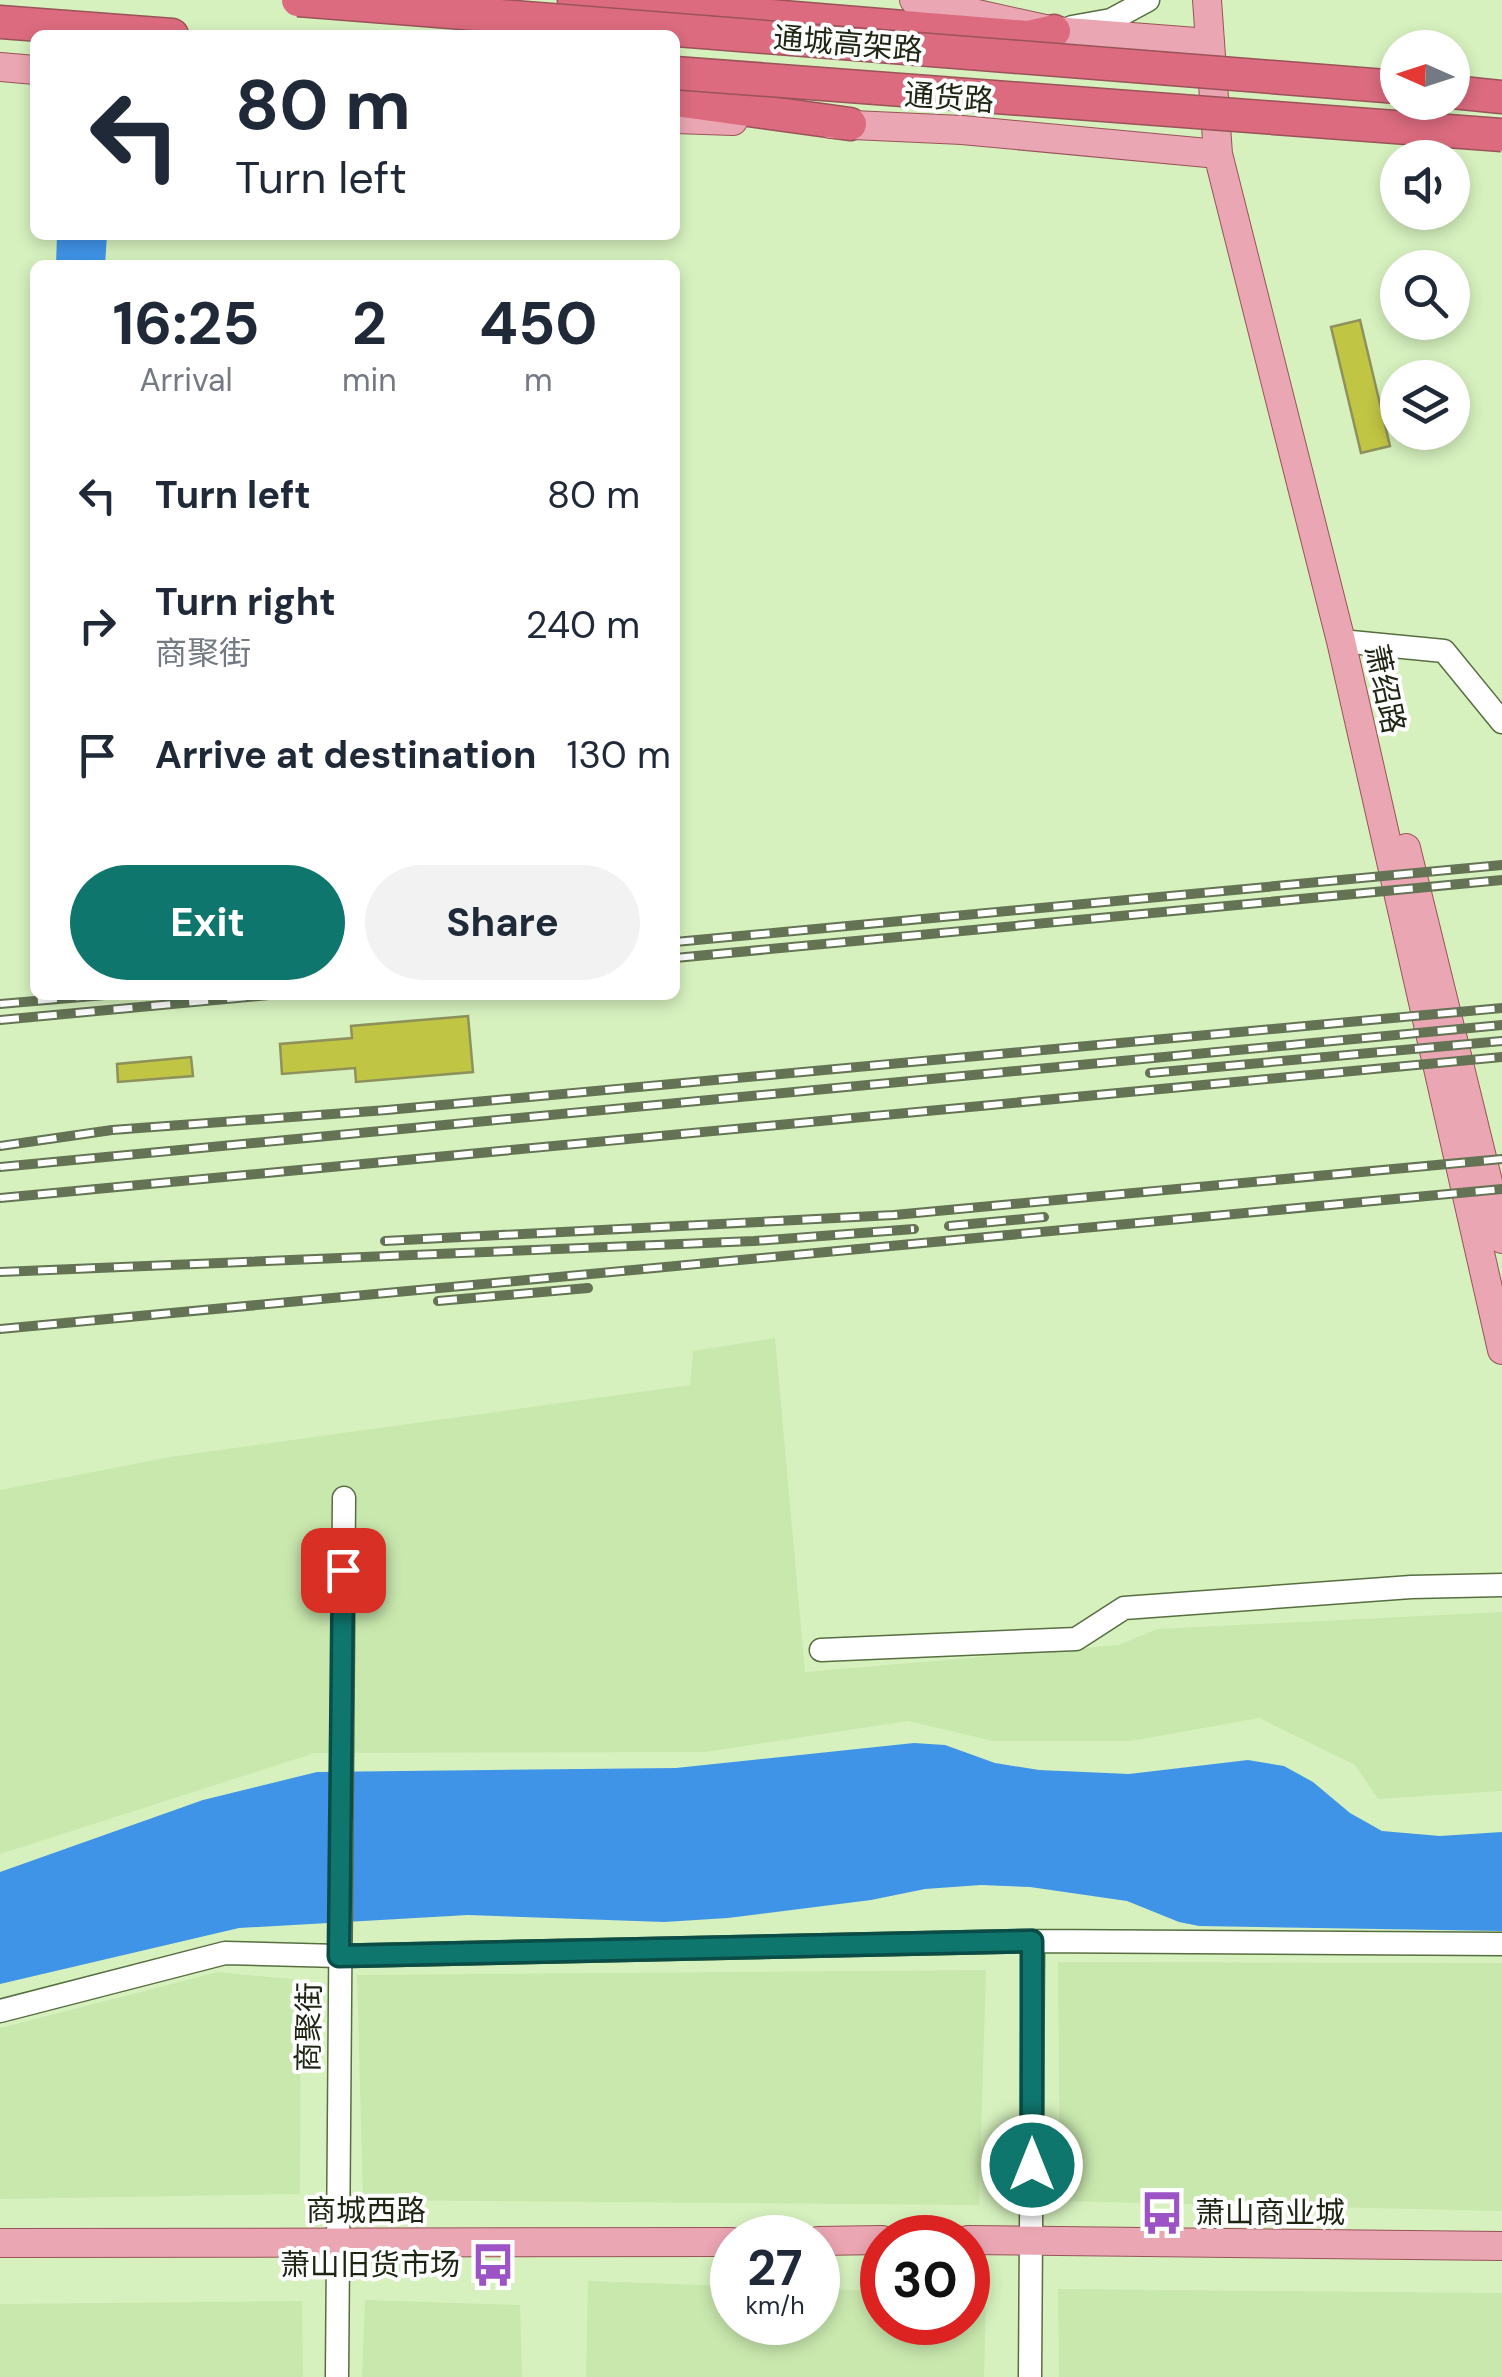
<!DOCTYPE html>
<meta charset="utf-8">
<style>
body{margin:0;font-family:"DM Sans","Noto Sans SC",sans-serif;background:#f2f2f3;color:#1f2937;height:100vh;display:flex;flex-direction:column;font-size:38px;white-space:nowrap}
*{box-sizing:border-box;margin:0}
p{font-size:32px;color:#747a83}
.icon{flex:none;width:55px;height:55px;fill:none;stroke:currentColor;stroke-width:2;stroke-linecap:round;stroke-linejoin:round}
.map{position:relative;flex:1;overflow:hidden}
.details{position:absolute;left:30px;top:260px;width:650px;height:740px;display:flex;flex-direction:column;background:#fff;border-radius:15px;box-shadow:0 5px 15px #0003}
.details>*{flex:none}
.top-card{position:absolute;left:30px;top:30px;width:650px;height:210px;border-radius:15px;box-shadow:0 5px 15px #0003;background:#fff;color:#1f2937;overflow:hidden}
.needle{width:65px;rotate:273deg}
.tools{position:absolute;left:1380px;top:30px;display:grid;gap:20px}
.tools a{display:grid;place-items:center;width:90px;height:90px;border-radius:50%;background:#fff;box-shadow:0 5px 15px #0003;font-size:50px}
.speed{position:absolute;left:710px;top:2215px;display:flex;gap:20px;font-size:50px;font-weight:700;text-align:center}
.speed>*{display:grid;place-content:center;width:130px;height:130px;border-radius:50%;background:#fff;box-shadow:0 5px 15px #0003;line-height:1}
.speed small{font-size:25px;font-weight:400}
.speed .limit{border:15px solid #d22;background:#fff;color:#111}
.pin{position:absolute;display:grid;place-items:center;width:85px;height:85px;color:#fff;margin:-42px;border-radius:20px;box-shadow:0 5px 15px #0006}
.me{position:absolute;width:110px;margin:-55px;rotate:0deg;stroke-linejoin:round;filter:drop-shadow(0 0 8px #0008)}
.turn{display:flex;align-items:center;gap:35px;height:210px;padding:0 40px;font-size:45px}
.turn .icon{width:130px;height:130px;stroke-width:2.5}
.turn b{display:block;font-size:70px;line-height:85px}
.eta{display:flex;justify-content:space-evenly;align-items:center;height:170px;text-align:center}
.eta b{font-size:60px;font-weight:700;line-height:70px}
.primary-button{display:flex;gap:20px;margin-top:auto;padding:20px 40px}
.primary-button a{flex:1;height:115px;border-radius:60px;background:#0f766e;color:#fff;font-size:40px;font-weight:700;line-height:115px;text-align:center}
.primary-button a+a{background:#f2f2f3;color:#1f2937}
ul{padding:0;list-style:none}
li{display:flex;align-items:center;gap:30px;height:130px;padding:0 40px}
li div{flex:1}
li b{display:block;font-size:38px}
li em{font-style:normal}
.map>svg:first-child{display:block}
.built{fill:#c9e8ae}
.water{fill:#4094e7}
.building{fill:#c1c544;stroke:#8e915c;stroke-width:2.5}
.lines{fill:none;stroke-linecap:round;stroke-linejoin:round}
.minor-casing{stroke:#576e41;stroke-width:25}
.major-casing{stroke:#995359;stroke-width:30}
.highway-casing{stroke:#995359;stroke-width:35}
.minor{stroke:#fff;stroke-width:22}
.major{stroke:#eaa6b2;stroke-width:28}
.highway{stroke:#dc6b7f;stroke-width:32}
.rail-casing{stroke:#637354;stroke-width:10}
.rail{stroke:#fff;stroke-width:6;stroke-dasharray:19;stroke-linecap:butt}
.highway-bridge-casing{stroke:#995359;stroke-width:35;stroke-linecap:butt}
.highway-bridge{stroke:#dc6b7f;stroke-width:32}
.route-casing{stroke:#0a4d48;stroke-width:25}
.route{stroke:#0f766e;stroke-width:18}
.labels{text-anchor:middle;stroke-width:8;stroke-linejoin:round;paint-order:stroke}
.street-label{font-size:30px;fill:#1d2613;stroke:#fff}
.poi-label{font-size:30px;fill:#1d2613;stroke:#fff;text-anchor:start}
</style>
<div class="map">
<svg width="1502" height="2377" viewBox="0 0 1502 2377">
<rect width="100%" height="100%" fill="#d6f1be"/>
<path class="built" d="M 775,1338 L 805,1672 L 1119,1645 L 1157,1629 L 1502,1612 L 1502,1791 L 1378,1799 L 1355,1765 L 1259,1718 L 1131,1741 L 993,1741 L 908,1721 L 705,1752 L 315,1753 L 0,1854 L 0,1490 L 170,1457 L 690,1385 L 693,1351 Z
M 1058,1962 L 1502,1963 L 1502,2211 L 1060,2201 Z
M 986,1970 L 979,2205 L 363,2200 L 357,1975 Z
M 218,1972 L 301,1980 L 300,2194 L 0,2199 L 0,2028 Z
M 588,2281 L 732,2286 L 732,2322 L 818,2322 L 818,2289 L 882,2291 L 882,2322 L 968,2322 L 968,2294 L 986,2295 L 984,2377 L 586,2377 Z
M 1058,2289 L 1502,2293 L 1502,2377 L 1059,2377 Z
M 365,2300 L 520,2305 L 522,2377 L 362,2377 Z
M 302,2301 L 303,2377 L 0,2377 L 0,2304 Z"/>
<path class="water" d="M 57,235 L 107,235 L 105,265 L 56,265 Z
M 914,1743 L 945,1745 L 995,1763 L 1039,1770 L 1129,1774 L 1248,1760 L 1284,1766 L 1313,1782 L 1350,1813 L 1382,1831 L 1440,1836 L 1502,1832 L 1502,1931 L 1199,1926 L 1179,1922 L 1127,1901 L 1030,1887 L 981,1885 L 925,1889 L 871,1900 L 728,1918 L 664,1922 L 468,1915 L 239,1928 L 0,1984 L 0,1872 L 203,1800 L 317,1772 L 676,1768 Z"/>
<path class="building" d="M 1360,320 L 1390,446 L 1361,453 L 1331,327 Z
M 468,1016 L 473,1072 L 356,1082 L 355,1068 L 282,1074 L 280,1044 L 352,1038 L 351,1026 Z
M 191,1057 L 193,1076 L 118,1082 L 117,1064 Z"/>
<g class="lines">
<g class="minor-casing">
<path id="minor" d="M 1072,27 L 1111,20 L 1148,0
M 1341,641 L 1444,651 L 1502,722
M 821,1650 L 1076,1639 L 1124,1608 L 1411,1587 L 1502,1585
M 0,2011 L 225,1953 L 339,1956 L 1033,1941 L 1502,1944
M 337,2377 L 344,1498
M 1030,2377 L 1033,1941"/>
</g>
<g class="major-casing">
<path id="major" d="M 914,0 L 1054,31 L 1209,43
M 1207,0 L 1218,154 L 1341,641 L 1502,1350
M 0,67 L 35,70
M 675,119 L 733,121
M 831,124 L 962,130 L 1218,154
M 1406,848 L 1502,1239
M 968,2240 L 1502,2246
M 818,2241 L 882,2240
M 0,2243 L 732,2242"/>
</g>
<g class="highway-casing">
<path id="highway" d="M 574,0 L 1028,37 L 1054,31
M 0,22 L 172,35
M 1452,92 L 1502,97
M 675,100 L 850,124"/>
</g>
<use href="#minor" class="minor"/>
<use href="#major" class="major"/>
<use href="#highway" class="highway"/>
<g class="rail-casing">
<path id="rail" d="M 675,942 L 1502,865
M 675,958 L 1502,880
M 0,1004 L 105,995
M 0,1020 L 269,995
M 1150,1073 L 1502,1041
M 0,1146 L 112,1130 L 387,1110 L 1502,1008
M 0,1167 L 1502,1025
M 0,1198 L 1502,1057
M 949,1226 L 1044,1217
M 385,1241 L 894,1215 L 1502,1159
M 0,1272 L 754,1241 L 914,1229
M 438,1301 L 588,1288
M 0,1329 L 1502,1189"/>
</g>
<use href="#rail" class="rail"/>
<g class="highway-bridge-casing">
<path id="highway-bridge" d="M 298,0 L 1398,87
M 675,73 L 1502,135"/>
</g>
<use href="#highway-bridge" class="highway-bridge"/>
</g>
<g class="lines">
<g class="route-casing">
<path id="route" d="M 343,1570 L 339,1956 L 1032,1941 L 1032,2165"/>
</g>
<use href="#route" class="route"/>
</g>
<defs>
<g id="bus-bare" transform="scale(3.45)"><path d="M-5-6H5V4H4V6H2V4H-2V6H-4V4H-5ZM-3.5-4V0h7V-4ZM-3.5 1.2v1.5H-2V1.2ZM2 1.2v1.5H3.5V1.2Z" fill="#9b53c6" stroke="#fff" stroke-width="2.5" paint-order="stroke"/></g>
</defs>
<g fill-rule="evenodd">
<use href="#bus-bare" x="1162" y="2213"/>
<use href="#bus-bare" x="493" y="2265"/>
</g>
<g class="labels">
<g class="street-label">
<text transform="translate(848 44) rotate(5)" y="10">通城高架路</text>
<text transform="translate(949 98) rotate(4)" y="10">通货路</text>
<text transform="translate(1385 689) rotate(78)" y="10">萧绍路</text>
<text transform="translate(309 2027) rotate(-89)" y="10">商聚街</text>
<text x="366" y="2221">商城西路</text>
</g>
<g class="poi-label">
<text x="1195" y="2223">萧山商业城</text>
<text x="460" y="2275" text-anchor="end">萧山旧货市场</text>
</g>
</g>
</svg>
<div class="tools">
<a><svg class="needle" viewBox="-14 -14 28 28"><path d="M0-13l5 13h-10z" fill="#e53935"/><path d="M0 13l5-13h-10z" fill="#747a83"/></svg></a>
<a><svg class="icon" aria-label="sound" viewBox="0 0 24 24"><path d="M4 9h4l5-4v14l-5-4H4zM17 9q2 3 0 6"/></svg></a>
<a><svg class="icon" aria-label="search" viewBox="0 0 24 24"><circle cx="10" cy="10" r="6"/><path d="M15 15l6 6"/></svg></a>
<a><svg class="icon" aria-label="layers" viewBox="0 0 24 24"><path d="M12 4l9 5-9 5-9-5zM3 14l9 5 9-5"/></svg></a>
</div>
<div class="speed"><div>27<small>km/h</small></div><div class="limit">30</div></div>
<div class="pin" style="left:343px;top:1570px;background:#d93025"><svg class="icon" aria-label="arrive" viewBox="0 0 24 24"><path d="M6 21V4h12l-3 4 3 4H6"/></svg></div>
<svg class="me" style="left:1032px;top:2165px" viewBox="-20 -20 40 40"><circle r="17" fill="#0f766e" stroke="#fff" stroke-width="3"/><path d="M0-11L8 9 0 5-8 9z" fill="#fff"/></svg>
<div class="top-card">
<div class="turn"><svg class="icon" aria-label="left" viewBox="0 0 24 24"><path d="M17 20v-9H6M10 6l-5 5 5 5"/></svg><div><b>80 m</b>Turn left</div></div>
</div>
<section class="details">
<div class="eta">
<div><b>16:25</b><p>Arrival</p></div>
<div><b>2</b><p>min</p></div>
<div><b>450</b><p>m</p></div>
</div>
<ul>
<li><svg class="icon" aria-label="left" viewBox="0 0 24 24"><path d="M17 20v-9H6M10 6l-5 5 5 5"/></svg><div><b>Turn left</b></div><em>80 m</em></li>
<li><svg class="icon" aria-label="right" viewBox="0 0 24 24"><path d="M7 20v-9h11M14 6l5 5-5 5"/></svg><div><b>Turn right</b><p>商聚街</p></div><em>240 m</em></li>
<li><svg class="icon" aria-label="arrive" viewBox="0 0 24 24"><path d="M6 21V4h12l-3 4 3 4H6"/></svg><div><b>Arrive at destination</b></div><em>130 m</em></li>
</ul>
<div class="primary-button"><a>Exit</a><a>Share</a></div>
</section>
</div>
